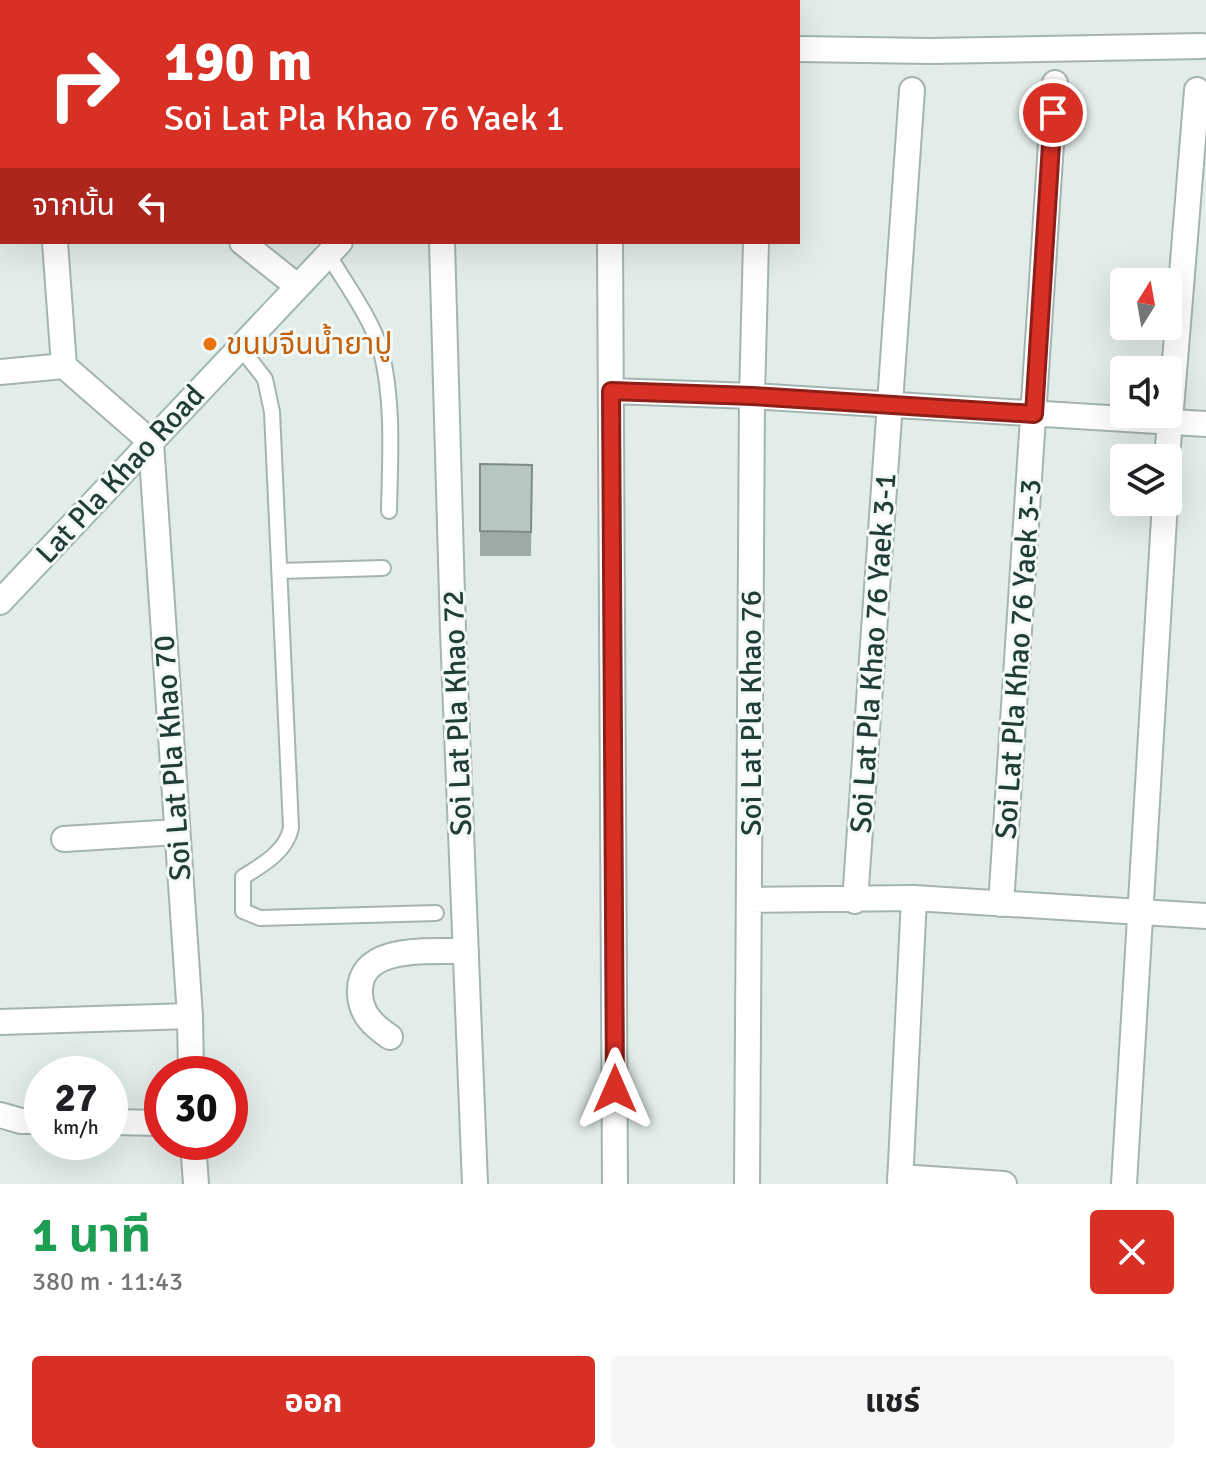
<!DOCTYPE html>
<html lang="th">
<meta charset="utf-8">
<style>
body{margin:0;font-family:Signika,"Noto Sans Thai",sans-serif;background:#f6f6f6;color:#202124;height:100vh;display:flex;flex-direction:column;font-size:30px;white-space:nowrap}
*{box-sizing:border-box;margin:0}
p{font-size:26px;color:#757577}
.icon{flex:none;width:44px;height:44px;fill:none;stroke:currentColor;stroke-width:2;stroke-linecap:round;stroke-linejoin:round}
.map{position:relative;height:1184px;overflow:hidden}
.drawer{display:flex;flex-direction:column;background:#fff;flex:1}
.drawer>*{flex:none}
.guide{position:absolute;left:0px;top:0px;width:800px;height:244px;box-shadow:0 8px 32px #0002;background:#d93025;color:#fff;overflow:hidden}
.needle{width:52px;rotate:11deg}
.controls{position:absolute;left:1110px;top:268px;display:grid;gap:16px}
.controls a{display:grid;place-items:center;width:72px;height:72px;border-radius:8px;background:#fff;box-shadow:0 8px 32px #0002;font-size:40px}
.speed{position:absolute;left:24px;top:1056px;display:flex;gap:16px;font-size:40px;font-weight:700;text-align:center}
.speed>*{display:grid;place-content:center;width:104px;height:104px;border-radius:50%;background:#fff;box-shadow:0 8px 32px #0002;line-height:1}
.speed small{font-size:20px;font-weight:400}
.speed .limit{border:12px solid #d22;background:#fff;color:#111}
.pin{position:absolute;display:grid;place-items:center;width:68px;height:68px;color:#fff;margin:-34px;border:4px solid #fff;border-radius:50%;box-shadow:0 2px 8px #0007}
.me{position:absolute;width:88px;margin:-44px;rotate:0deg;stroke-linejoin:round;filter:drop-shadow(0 0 6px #0008)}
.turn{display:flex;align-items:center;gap:28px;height:168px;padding:0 32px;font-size:36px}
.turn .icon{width:104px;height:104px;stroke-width:2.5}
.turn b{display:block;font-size:56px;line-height:68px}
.then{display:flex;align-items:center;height:76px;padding:0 32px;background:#0003;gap:16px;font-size:30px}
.round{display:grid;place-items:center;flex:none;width:84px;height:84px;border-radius:8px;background:#f6f6f6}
.overview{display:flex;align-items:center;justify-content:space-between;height:136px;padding:0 32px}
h1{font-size:48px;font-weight:700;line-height:60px;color:#1e9e55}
.primary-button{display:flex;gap:16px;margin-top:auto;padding:16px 32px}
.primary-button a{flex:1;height:92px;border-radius:8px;background:#d93025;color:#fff;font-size:32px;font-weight:700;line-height:92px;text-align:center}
.primary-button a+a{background:#f6f6f6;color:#202124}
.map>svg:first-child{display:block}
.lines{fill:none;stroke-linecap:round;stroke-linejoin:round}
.lane-casing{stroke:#a4b4b0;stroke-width:18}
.street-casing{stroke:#a4b4b0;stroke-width:28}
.secondary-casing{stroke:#a0b8b1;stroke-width:28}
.lane{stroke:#fff;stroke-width:14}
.street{stroke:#fff;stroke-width:24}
.secondary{stroke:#fff;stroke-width:24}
.wall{fill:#9daba6}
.building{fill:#b7c7c1;stroke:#808b87;stroke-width:2}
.route-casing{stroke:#8d1f18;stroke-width:20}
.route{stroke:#d93025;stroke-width:14}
.food-dot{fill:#e8710a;stroke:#f2f9f6;stroke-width:3}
.labels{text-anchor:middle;stroke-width:6;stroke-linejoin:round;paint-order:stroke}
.food-label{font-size:30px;fill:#c56008;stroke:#f2f9f6;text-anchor:start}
.street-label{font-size:30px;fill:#213d38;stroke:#f2f9f6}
</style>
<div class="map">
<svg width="1206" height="1184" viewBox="0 0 1206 1184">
<rect width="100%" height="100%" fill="#e2ece8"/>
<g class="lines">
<g class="lane-casing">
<path id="lane" d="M 328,254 C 345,283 372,319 381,351 C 394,402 390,459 389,511
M 240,347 L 265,379 L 272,412 L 291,828 C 286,852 262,865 243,877 L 243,911 L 260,918 L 436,913
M 279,571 L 383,568"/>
</g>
<g class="street-casing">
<path id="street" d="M 38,0 L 38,2
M 195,0 L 195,2
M 355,0 L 355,2
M 534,0 L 535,2
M 607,0 L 607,2
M 764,2 L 764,0
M 798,49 L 930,51 L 1202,46
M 55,242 L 64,366 L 151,442 L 190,1016 L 191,1074
M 242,242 L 297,286
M 442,242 L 453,631 L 475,1184
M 610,242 L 615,1184
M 0,372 L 64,366
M 611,391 L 752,396 L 1206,424
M 1167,458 L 1197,90
M 64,839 L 177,832
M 751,900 L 914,898 L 1206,916
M 855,901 L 912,90
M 1001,904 L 1055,83
M 0,1022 L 190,1016
M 390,1037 C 374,1026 361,1015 360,994 C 357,943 432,952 466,951
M 0,1115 L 21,1121 L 42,1121
M 110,1122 L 162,1123
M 193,1142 L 196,1184
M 900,1177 L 1004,1184
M 747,1184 L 752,396 L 756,242
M 900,1184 L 914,898
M 1124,1184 L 1165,502"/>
</g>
<g class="secondary-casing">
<path id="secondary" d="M 571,2 L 573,0
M 0,602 L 340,242"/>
</g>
<use href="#lane" class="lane"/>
<use href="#street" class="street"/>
<use href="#secondary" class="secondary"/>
</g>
<path class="wall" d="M 480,464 L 532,465 L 531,556 L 480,556 Z"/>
<path class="building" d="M 480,464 L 532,465 L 531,532 L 480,531 Z"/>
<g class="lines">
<g class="route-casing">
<path id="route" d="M 615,1089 L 611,391 L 752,396 L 1034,414 L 1053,113"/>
</g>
<use href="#route" class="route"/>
</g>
<circle class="food-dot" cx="210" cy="344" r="8"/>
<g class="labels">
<g class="food-label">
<text x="226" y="354">ขนมจีนน้ำยาปู</text>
</g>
<g class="street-label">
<text transform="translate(120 474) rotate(-47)" y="10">Lat Pla Khao Road</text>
<text transform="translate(873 653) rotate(-86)" y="10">Soi Lat Pla Khao 76 Yaek 3-1</text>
<text transform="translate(1018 659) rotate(-86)" y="10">Soi Lat Pla Khao 76 Yaek 3-3</text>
<text transform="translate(457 713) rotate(-92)" y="10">Soi Lat Pla Khao 72</text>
<text transform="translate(751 713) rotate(-90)" y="10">Soi Lat Pla Khao 76</text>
<text transform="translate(172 758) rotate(-94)" y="10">Soi Lat Pla Khao 70</text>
</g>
</g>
</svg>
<div class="controls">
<a><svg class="needle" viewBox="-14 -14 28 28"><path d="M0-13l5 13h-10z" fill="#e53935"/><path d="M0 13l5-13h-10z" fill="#757577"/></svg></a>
<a><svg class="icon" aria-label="sound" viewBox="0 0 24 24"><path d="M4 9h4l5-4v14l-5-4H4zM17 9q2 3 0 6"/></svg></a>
<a><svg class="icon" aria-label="layers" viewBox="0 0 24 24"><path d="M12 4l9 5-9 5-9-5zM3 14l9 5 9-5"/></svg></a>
</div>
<div class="speed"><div>27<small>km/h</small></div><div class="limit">30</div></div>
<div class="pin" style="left:1053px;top:113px;background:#d93025"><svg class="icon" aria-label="arrive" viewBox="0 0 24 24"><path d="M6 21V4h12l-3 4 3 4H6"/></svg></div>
<svg class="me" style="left:615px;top:1089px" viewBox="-20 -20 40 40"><path d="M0-17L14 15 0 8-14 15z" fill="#d93025" stroke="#fff" stroke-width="4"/></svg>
<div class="guide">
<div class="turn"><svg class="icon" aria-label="right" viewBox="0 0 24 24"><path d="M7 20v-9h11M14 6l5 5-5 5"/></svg><div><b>190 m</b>Soi Lat Pla Khao 76 Yaek 1</div></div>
<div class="then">จากนั้น<svg class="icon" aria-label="left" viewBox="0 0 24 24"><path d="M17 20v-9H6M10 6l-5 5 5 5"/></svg></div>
</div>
</div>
<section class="drawer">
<div class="overview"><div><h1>1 นาที</h1><p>380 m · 11:43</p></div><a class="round" style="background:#d93025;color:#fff"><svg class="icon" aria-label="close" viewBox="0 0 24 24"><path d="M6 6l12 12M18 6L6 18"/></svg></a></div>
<div class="primary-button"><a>ออก</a><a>แชร์</a></div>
</section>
